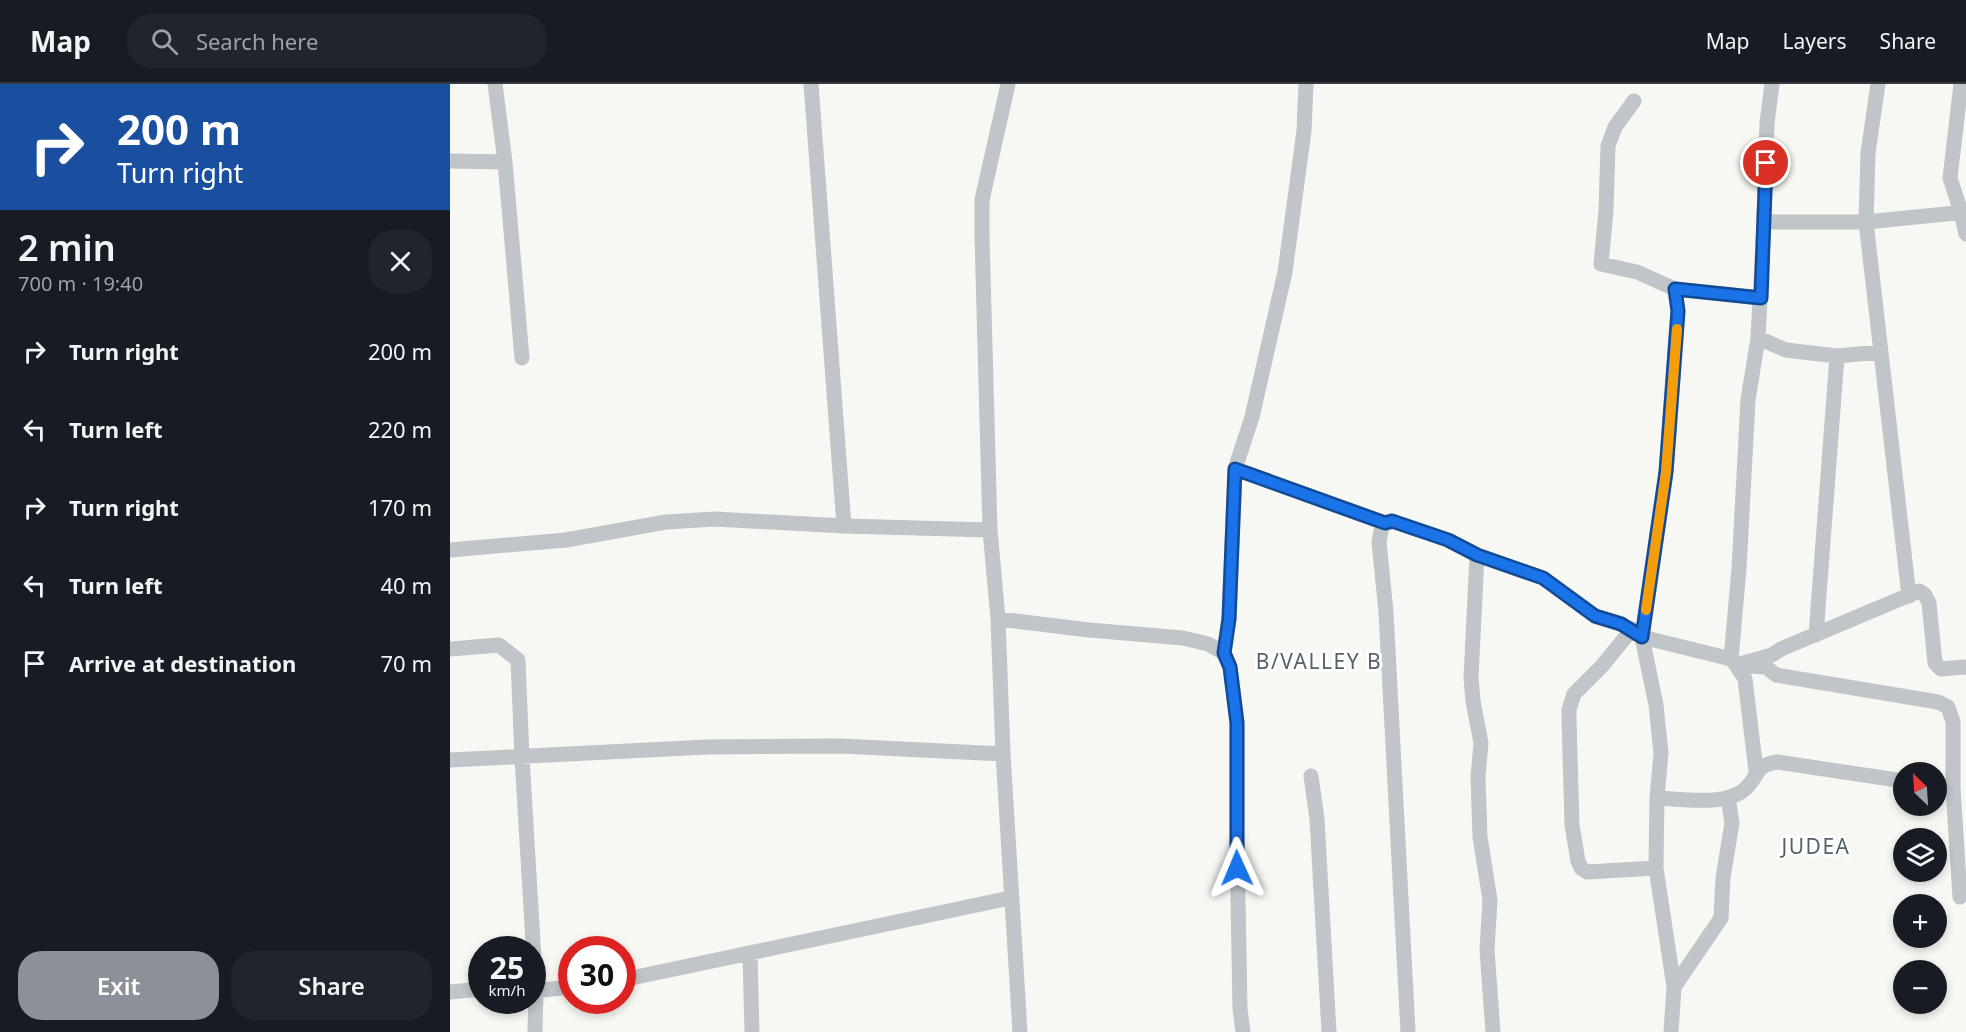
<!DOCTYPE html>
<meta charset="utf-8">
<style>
body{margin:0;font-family:"Noto Sans",sans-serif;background:#20242c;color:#f1f3f6;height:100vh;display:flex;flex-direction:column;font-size:22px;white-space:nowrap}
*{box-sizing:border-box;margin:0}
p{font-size:20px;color:#9ea1a6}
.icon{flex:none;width:33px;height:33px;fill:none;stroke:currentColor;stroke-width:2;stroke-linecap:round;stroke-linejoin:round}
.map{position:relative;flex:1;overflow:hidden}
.side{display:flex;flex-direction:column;background:#171b24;width:450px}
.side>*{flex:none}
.banner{background:#1a4fa0;color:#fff;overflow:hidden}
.needle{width:39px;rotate:335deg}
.tools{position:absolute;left:1443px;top:678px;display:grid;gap:12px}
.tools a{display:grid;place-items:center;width:54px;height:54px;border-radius:50%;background:#171b24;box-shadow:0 3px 9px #0003;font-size:30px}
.speed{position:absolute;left:18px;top:852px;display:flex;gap:12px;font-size:30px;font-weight:700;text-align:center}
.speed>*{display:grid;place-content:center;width:78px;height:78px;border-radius:50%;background:#171b24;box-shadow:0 3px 9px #0003;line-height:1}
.speed small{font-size:15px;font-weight:400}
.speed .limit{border:9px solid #d22;background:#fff;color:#111}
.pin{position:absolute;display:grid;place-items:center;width:51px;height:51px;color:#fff;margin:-26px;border:3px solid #fff;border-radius:50%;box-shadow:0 2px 6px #0007}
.me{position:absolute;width:66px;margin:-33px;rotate:359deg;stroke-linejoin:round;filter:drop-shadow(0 0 4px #0008)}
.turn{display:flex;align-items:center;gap:21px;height:126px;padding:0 18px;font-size:27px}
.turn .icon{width:78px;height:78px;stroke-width:2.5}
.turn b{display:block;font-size:42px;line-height:51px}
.round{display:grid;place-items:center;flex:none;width:63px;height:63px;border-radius:24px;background:#20242c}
.summary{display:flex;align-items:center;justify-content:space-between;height:102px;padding:0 18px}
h1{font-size:36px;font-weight:600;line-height:45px}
.action{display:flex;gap:12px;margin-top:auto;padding:12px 18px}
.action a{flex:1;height:69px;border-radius:24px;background:#8c9099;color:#fff;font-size:24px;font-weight:600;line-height:69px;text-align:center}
.action a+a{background:#20242c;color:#f1f3f6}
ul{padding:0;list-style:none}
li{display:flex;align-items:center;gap:18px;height:78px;padding:0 18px}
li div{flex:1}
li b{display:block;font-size:22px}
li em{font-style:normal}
header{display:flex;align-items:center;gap:36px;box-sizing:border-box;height:84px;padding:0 30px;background:#171b24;border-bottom:2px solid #363941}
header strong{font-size:28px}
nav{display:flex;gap:33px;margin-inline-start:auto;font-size:21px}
.search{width:420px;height:54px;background:#20242c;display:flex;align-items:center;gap:15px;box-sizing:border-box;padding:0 21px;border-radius:24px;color:#9ea1a6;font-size:22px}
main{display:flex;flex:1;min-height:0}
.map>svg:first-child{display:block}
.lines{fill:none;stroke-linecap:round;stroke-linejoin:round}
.street{stroke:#bfc5c8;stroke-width:15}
.route-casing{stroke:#114b97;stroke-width:15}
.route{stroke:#1a73e8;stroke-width:10}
.slow{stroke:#f59e0b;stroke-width:10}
.labels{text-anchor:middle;stroke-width:6;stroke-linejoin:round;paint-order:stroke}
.quarter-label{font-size:21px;letter-spacing:1.5px;fill:#52636c;stroke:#fff}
</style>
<header>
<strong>Map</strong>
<div class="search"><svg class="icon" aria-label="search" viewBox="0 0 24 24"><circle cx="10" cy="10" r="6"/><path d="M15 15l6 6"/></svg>Search here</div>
<nav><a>Map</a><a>Layers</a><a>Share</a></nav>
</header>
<main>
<section class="side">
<div class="banner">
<div class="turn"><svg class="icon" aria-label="right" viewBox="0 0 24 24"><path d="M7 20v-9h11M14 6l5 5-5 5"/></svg><div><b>200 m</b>Turn right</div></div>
</div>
<div class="summary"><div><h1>2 min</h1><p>700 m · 19:40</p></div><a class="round"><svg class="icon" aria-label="close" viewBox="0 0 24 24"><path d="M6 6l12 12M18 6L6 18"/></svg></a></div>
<ul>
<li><svg class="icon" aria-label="right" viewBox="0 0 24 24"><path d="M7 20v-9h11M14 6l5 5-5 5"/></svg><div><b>Turn right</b></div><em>200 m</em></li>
<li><svg class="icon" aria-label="left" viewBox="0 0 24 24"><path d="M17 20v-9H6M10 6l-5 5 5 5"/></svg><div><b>Turn left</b></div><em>220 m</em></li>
<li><svg class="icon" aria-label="right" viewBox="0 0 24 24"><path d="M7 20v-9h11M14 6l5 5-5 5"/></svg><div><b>Turn right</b></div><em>170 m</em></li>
<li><svg class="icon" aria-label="left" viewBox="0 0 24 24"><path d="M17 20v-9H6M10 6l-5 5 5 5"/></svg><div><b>Turn left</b></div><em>40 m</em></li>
<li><svg class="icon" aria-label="arrive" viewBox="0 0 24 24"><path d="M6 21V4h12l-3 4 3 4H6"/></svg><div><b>Arrive at destination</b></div><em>70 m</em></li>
</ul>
<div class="action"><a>Exit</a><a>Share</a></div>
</section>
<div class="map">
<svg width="1516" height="948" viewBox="0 0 1516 948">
<rect width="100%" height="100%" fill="#f7f7f3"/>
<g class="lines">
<path class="street" d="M 45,0 L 55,78 L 72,274
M 361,0 L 394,442
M 558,0 L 532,116 L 532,152 L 540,446 L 548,535 L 553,670 L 570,948
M 1428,0 L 1418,69 L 1416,138 L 1459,512
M 1511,0 L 1500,94 L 1511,128 L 1516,150
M 1184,17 L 1165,43 L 1158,62 L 1156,127 L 1151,180 L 1187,188 L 1225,205 L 1310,214
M 0,77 L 55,78
M 1314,138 L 1416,138 L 1516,128
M 1308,254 L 1336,266 L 1387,272 L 1430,268
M 785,385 L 935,439
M 0,466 L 116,456 L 216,438 L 265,435 L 394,442 L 540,446
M 1027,471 L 1021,594 L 1023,617 L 1031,659 L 1028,693 L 1030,753 L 1040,816 L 1037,866 L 1043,948
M 548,535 L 639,546 L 733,554 L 758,560 L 774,569 L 780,583 L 787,638 L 787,760 L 790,925 L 793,948
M 1182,545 L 1152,582 L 1124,610 L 1119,626 L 1119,634 L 1122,741 L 1128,777 L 1131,784 L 1137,788 L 1206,784
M 1366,551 L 1387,272
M 0,565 L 49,561 L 68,576 L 72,674 L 86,908 L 85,948
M 774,569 L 779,535 L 785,385 L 802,333 L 835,188 L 854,47 L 856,0
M 1281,575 L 1289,485 L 1298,316 L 1308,254 L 1314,138 L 1317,39 L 1322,0
M 1286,581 L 1295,595 L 1306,687
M 1298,582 L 1316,583 L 1326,591 L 1488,618 L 1498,623 L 1503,638 L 1503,704 L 1510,813
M 0,676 L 257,663 L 391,662 L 553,670
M 861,692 L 867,735 L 879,948
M 1486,701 L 1503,704
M 1207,714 C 1232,715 1279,723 1297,703 C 1310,690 1304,682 1327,678 L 1454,697
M 300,870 L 302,948
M 172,896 L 560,814
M 1224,903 L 1271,834 L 1273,794 L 1282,739 L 1278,714
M 82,907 L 122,903
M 0,908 L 32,905
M 958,948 L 936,528 L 929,458 L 932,442 L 942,437 L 998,456 L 1027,471 L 1093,494 L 1145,532 L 1171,540 L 1192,553 L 1281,575 L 1286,581 L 1322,571 L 1331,565 L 1469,507 L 1475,511 L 1479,519 L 1485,579 L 1491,585 L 1516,583
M 1221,948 L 1224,903 L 1206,784 L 1207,714 L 1211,669 L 1206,621 L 1192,553 L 1216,388 L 1228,227 L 1225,205"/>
</g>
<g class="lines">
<g class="route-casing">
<path id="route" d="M 787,784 L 787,639 L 780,583 L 774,569 L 779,535 L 785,385 L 935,439 L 942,437 L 998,456 L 1027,471 L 1093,494 L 1145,532 L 1171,540 L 1192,553 L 1216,388 L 1228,227 L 1225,205 L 1311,214 L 1316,79"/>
</g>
<use href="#route" class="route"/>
<path class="slow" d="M 1196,526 L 1216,388 L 1227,245"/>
</g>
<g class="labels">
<g class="quarter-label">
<text x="869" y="585">B/VALLEY B</text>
<text x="1366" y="770">JUDEA</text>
</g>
</g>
</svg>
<div class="tools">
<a><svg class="needle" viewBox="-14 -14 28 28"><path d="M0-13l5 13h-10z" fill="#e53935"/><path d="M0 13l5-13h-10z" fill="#9ea1a6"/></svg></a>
<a><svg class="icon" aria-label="layers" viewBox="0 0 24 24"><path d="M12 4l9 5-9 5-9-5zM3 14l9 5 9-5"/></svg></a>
<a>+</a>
<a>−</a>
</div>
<div class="speed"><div>25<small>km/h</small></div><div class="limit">30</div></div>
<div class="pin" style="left:1316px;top:79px;background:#d93025"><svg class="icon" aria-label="arrive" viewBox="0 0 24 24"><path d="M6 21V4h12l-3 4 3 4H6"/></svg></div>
<svg class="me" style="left:787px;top:784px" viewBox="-20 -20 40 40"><path d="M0-17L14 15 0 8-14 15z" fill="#1a73e8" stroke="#fff" stroke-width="4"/></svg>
</div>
</main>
